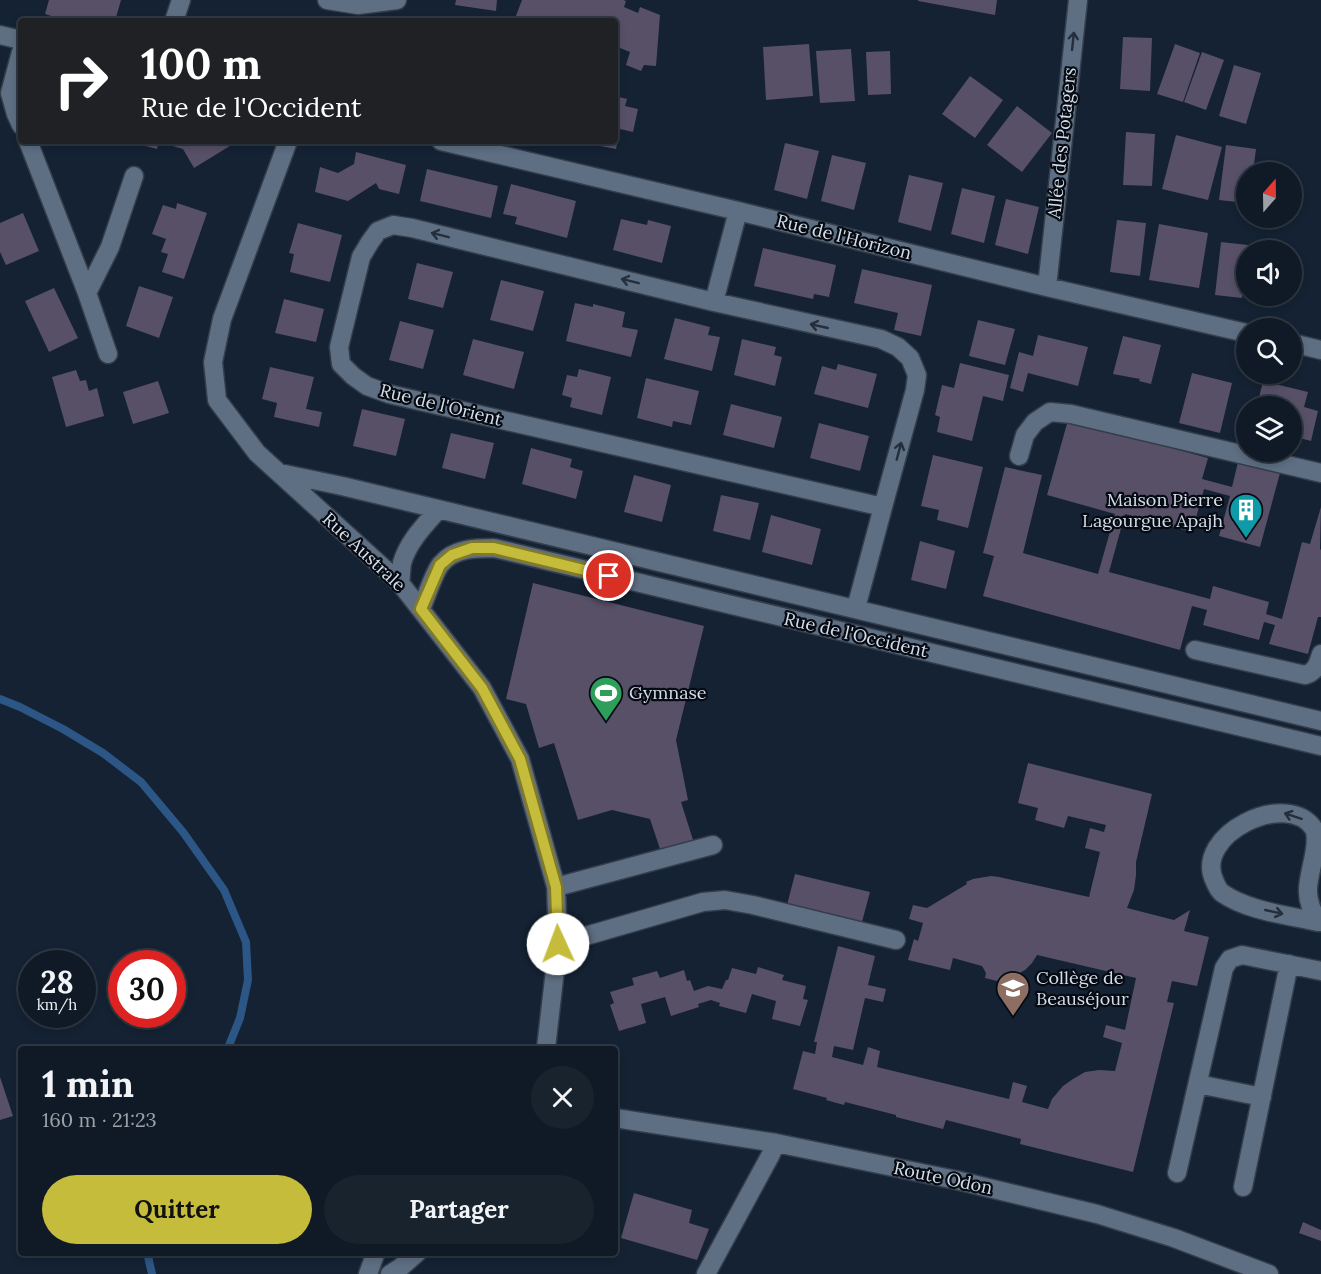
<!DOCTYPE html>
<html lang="fr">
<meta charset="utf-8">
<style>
body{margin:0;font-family:Lora,serif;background:#18232e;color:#f1f3f6;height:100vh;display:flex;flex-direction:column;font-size:22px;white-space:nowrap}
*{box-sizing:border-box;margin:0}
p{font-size:20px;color:#9ba1a7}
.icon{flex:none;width:33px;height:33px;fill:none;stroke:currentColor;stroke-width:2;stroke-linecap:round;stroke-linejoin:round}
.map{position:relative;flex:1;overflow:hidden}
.sheet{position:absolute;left:18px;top:1046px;width:600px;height:210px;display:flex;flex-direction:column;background:#0f1a26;border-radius:6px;box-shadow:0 3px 9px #0003,0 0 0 2px #2f3843}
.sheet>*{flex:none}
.hud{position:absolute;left:18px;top:18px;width:600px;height:126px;border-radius:6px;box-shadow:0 3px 9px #0003,0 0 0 2px #2f3843;background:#202124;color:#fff;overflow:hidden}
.needle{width:39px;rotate:20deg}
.tools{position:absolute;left:1236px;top:162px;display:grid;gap:12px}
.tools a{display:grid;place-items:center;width:66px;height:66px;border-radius:50%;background:#0f1a26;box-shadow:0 3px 9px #0003,0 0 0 2px #2f3843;font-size:30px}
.speed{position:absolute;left:18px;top:950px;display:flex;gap:12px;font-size:30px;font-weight:700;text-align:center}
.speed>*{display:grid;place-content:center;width:78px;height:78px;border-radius:50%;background:#0f1a26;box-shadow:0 3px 9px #0003,0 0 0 2px #2f3843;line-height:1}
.speed small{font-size:15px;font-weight:400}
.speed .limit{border:9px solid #d22;background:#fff;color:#111}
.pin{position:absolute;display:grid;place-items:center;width:51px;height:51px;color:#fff;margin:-26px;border:3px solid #fff;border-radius:50%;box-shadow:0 2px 6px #0007}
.me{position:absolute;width:66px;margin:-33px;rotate:358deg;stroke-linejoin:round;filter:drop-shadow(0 0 4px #0008)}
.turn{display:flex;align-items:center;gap:21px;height:126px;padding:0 24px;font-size:27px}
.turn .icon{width:78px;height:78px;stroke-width:2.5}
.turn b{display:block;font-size:42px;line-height:51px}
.round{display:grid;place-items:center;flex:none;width:63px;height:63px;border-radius:32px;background:#18232e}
.overview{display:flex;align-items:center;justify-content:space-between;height:102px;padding:0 24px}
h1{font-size:36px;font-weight:700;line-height:45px}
.button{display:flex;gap:12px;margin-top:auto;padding:12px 24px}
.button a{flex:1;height:69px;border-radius:36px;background:#c6bc3c;color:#111;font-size:24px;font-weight:700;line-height:69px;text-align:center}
.button a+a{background:#18232e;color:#f1f3f6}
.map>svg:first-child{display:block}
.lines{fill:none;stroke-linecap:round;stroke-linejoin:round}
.stream{stroke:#2b5685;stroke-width:8}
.building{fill:#575067}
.minor-casing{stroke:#343d4b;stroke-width:21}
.minor{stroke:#5e6f83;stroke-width:18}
.oneway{stroke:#252e3a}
.route-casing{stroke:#817a27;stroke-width:15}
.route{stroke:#c6bc3c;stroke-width:10}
.labels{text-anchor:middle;stroke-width:4.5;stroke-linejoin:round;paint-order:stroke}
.street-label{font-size:18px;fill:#d3dce8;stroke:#060b13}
.poi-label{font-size:18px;fill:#d3dce8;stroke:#060b13;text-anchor:start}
</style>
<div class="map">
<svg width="1321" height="1274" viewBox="0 0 1321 1274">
<rect width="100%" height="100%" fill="#142233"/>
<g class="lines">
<path class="stream" d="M 0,699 L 20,707 L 63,729 L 103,753 L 141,782 L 183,832 L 224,890 L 246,942 L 248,980 L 240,1018 L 228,1048
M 147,1252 L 152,1274"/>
</g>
<path class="building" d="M 49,0 L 121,0 L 115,21 L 67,21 L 45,14 Z
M 456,0 L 497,0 L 496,11 L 455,5 Z
M 522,0 L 623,0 L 626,1 L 624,7 L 638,13 L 640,7 L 660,15 L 656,66 L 644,65 L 641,71 L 626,65 L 630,52 L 615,46 L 615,21 L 514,21 Z
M 918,0 L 997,0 L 995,15 L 918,1 Z
M 257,16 L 276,20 L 276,21 L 256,21 Z
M 1123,37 L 1152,38 L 1150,91 L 1120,89 Z
M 809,44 L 813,96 L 766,100 L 763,47 Z
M 1175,44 L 1200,53 L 1183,102 L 1157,94 Z
M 851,49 L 855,101 L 820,103 L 816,51 Z
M 890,51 L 891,94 L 868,95 L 866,52 Z
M 1202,52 L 1224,60 L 1206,110 L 1184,102 Z
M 1234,65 L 1261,73 L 1246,124 L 1219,116 Z
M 970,76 L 1003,100 L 975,138 L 942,114 Z
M 615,96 L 627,99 L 625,106 L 638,109 L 633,132 L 620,129 L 616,149 L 600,146 L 602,141 L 615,141 Z
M 1017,106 L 1052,133 L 1022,172 L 987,145 Z
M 1126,132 L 1155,134 L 1152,186 L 1123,185 Z
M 1176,135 L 1222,147 L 1208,200 L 1162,189 Z
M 127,141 L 159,141 L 157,149 Z
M 170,141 L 238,141 L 194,168 L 183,149 L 169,145 Z
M 785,143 L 819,151 L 807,199 L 774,190 Z
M 1226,145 L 1256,149 L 1253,172 L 1246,172 L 1246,203 L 1219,200 Z
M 356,152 L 406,165 L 399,194 L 379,189 L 376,183 L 348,201 L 315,192 L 320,167 L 338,173 L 354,164 Z
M 832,155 L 866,163 L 854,210 L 821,201 Z
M 427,169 L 498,186 L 491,218 L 420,201 Z
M 909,175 L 943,183 L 931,231 L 898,222 Z
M 511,184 L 576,201 L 567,238 L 515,224 L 517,217 L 503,214 Z
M 962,188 L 995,196 L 984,243 L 951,234 Z
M 1006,199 L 1039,207 L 1028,254 L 995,245 Z
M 177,203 L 207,213 L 184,279 L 162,272 L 168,254 L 161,252 L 166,239 L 152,234 L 163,205 L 176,209 Z
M 23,213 L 39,251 L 6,265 L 0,252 L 0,223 Z
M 621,219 L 647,225 L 648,220 L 671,226 L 662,263 L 613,250 Z
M 1117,220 L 1146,223 L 1140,276 L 1110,272 Z
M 298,223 L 342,235 L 330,282 L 290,272 L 294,254 L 289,253 Z
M 1159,224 L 1208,233 L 1199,288 L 1149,280 Z
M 1221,242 L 1248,245 L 1242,298 L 1215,295 Z
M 763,248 L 836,265 L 829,297 L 814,294 L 813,299 L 754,286 Z
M 417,263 L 453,272 L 443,308 L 408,299 Z
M 862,269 L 932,285 L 921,336 L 894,330 L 898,313 L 854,303 Z
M 501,280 L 544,291 L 533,331 L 490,320 Z
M 139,286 L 173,297 L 159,338 L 126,326 Z
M 54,288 L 78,338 L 49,352 L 25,301 Z
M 284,299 L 324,309 L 316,342 L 275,333 Z
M 575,303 L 593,307 L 593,304 L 625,312 L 622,327 L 638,330 L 631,357 L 566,341 Z
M 675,318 L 710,327 L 708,335 L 720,337 L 712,371 L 664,359 Z
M 978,320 L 1015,329 L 1005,365 L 969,356 Z
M 400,321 L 434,330 L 423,369 L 389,360 Z
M 1038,335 L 1088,347 L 1078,386 L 1028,373 L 1023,392 L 1010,388 L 1019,352 L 1033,356 Z
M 1123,336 L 1161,345 L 1151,384 L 1139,381 L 1140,379 L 1113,374 Z
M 473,339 L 524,352 L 514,389 L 463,375 Z
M 742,339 L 776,347 L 774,355 L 782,357 L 775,386 L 734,375 Z
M 960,363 L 1009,375 L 1003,401 L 983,396 L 972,441 L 937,432 L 940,417 L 935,415 L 942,385 L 954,388 Z
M 838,364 L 877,374 L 868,408 L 814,394 L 822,366 L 836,370 Z
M 270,367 L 314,377 L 306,409 L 322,412 L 319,427 L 274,417 L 277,403 L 262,399 Z
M 579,369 L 611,377 L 602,415 L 570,407 L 572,398 L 562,395 L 567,375 L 577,377 Z
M 76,370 L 80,381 L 86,380 L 89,391 L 97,388 L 104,416 L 66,427 L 52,377 Z
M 1192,373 L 1232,383 L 1220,433 L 1179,423 Z
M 646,378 L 699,391 L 691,425 L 673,421 L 672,427 L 637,418 Z
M 158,381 L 169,413 L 133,424 L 123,392 Z
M 1263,381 L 1308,392 L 1304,407 L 1318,411 L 1311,441 L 1292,436 L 1292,406 L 1257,406 Z
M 731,404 L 782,417 L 774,448 L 723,435 Z
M 362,409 L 405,419 L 396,456 L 353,446 Z
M 1068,420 L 1208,458 L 1202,479 L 1232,487 L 1238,462 L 1280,473 L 1260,547 L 1219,536 L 1230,496 L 1204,489 L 1192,532 L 1125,514 L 1109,572 L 1210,599 L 1213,586 L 1269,602 L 1266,614 L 1282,619 L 1302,542 L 1310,544 L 1321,507 L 1320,549 L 1321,550 L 1321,617 L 1318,617 L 1308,654 L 1269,644 L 1275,625 L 1264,622 L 1259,640 L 1203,625 L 1207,610 L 1192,606 L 1180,650 L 983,596 L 994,556 L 983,553 L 1005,467 L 1042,475 L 1023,553 L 1098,574 L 1115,514 L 1047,495 Z
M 819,423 L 869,436 L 860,471 L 810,458 Z
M 451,433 L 494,443 L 485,479 L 442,468 Z
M 531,448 L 572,459 L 570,467 L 583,471 L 576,499 L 522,484 Z
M 933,455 L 983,467 L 968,528 L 937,520 L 939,510 L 921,506 Z
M 634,475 L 671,485 L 662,522 L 624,512 Z
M 721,495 L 759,503 L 750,540 L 713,531 Z
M 771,515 L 821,529 L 812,565 L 762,552 Z
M 920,541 L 955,551 L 946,589 L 911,580 Z
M 533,583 L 704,626 L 676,740 L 688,800 L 681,802 L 694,843 L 661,852 L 650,819 L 612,810 L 578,820 L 554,743 L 539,748 L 526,704 L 506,699 Z
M 1028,763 L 1152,794 L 1136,862 L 1136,875 L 1134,890 L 1127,908 L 1174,920 L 1190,910 L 1184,931 L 1209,937 L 1197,986 L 1172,981 L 1167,1002 L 1174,1003 L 1133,1172 L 1020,1144 L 1021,1139 L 946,1120 L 943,1129 L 896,1117 L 896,1115 L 845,1102 L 844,1105 L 826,1100 L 827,1098 L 793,1089 L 803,1051 L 815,1054 L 817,1042 L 814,1042 L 838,946 L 875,956 L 868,985 L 886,989 L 883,1002 L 865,998 L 853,1050 L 834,1046 L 832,1057 L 863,1065 L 868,1047 L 880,1051 L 877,1067 L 1009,1099 L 1013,1082 L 1027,1086 L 1022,1102 L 1048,1109 L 1052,1099 L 1063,1086 L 1073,1079 L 1085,1072 L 1099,1070 L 1115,1071 L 1122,1043 L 1103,1037 L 1106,1025 L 1125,1030 L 1136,978 L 1037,955 L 1032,963 L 1025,970 L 1007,980 L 997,981 L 985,978 L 986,973 L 982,966 L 953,958 L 950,970 L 908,960 L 914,939 L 918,941 L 923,923 L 909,919 L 913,905 L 927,908 L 967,884 L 966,882 L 973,879 L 991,876 L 999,877 L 1089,897 L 1100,852 L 1085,848 L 1090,828 L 1104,832 L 1106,825 L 1068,816 L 1064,828 L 1035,820 L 1038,808 L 1018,803 Z
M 795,874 L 870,892 L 862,922 L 787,905 Z
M 758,967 L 784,975 L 782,980 L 806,986 L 803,999 L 808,1000 L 800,1026 L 772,1019 L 776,1001 L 752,994 L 746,1013 L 719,1006 L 720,1003 L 711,1000 L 698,1004 L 699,1007 L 671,1016 L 665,997 L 641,1004 L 646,1023 L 619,1031 L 610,1005 L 614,1003 L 610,992 L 634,985 L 632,978 L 657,971 L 660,978 L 684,970 L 687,981 L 690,980 L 694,991 L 708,986 L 722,989 L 726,980 L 728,980 L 732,968 L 756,974 Z
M 0,1077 L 13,1116 L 0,1120 Z
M 634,1193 L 692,1210 L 689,1223 L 709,1229 L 697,1260 L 621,1238 Z
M 1303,1222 L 1321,1230 L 1321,1241 L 1299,1233 Z"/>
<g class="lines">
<g class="minor-casing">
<path id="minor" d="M 327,0 L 358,5 L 397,0
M 174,21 L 181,0
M 0,35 L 21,40
M 21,52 L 10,93 L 16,114 L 21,125
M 28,141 L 87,293 L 108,354
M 288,141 L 222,319 L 213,362 L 217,400 L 257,453 L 400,583 L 482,688 L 520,759 L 556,887 L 558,944 L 546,1048
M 441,141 L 738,211 L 1047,287 L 1246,333
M 1047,287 L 1078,0
M 87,293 L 110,247 L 134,176
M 714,302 L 738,211
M 1292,343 L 1321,350
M 1019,456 L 1025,435 L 1035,422 L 1050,412 L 1071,414 L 1321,473
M 280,473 L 342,486 L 1321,721
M 400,583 C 401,577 401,570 402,563 C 408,542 424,526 438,510
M 856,608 L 883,507 L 389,394 L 367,386 L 353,376 L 341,364 L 339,347 L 361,257 L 370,242 L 378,231 L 393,225 L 412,228 L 714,302 L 881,339 L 898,347 L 910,358 L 917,375 L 915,390 L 883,507
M 421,609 C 426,598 434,572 441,564 C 454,548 476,548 494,548 L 1321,746
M 1195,650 L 1305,675 C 1316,672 1318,664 1321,654
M 556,887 L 713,845
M 1318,922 C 1313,912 1308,903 1308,892 C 1307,874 1321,844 1314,829 C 1288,788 1191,835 1215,882 C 1217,886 1218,890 1222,893 C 1248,911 1287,915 1318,922 L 1321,922
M 558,944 L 703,902 L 725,900 L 753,905 L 896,940
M 1198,1084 L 1262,1097
M 615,1118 L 776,1143 L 956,1180 L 1097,1214 L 1174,1238 L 1269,1274
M 1177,1173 L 1224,968 L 1230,959 L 1242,955 L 1321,971
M 1243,1187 L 1289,964
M 368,1274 L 376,1252
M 390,1274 L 401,1267 L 418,1252
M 706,1274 L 770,1156 L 776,1143"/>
</g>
<use href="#minor" class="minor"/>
</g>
<defs><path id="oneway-shaft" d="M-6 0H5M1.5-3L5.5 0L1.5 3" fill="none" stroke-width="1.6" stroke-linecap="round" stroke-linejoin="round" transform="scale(1.5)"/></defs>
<g class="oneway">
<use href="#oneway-shaft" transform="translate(1073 41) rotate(-84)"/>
<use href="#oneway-shaft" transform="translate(440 235) rotate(-166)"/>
<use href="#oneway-shaft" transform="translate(630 281) rotate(-166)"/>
<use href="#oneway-shaft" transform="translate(819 326) rotate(-167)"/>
<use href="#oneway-shaft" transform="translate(899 451) rotate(-75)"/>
<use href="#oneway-shaft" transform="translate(1293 816) rotate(-162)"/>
<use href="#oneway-shaft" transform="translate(1274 912) rotate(13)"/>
</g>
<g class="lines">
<g class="route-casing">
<path id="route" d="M 558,944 L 556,887 L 520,759 L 482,688 L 421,609 L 440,565 L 452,555 L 472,548 L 494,548 L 609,576"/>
</g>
<use href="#route" class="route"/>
</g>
<defs>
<g id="building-pin" transform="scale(1.725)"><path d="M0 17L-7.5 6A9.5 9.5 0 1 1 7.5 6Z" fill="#0f9aa8" stroke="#060b13"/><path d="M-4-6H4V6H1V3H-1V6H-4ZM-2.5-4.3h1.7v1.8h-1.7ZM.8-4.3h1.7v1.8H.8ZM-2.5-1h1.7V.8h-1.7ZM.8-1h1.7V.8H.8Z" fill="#fff"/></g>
<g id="stadium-pin" transform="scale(1.725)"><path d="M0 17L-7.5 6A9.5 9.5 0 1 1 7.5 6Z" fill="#2e9e5b" stroke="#060b13"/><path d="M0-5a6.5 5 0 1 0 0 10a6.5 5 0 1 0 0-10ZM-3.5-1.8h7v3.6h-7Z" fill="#fff"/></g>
<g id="school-pin" transform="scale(1.725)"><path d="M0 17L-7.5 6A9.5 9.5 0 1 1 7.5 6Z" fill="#8d6e63" stroke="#060b13"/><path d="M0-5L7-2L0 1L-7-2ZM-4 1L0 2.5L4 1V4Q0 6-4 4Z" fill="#fff"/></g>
</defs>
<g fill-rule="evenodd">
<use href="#building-pin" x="1246" y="510"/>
<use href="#stadium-pin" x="606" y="693"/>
<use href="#school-pin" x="1013" y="988"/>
</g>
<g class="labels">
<g class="street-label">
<text transform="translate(1062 143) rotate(-84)" y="6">Allée des Potagers</text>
<text transform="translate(844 237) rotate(14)" y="6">Rue de l'Horizon</text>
<text transform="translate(441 405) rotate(14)" y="6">Rue de l'Orient</text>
<text transform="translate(364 552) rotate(43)" y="6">Rue Australe</text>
<text transform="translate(856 635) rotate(13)" y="6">Rue de l'Occident</text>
<text transform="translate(943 1178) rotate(12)" y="6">Route Odon</text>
</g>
<g class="poi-label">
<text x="1223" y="506" text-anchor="end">Maison Pierre<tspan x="1223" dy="21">Lagourgue Apajh</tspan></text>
<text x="629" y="699">Gymnase</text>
<text x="1036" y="984">Collège de<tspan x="1036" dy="21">Beauséjour</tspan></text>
</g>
</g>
</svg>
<div class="tools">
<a><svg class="needle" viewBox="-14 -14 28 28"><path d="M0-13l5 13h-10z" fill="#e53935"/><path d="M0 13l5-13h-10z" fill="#9ba1a7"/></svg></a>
<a><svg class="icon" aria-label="sound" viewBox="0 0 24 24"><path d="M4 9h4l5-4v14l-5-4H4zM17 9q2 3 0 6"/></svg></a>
<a><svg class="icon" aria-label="search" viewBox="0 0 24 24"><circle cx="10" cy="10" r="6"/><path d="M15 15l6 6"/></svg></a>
<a><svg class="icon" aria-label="layers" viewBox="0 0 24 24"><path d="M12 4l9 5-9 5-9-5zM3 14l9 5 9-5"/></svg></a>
</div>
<div class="speed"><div>28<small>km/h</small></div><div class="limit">30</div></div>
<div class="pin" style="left:609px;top:576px;background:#d93025"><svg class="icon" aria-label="arrive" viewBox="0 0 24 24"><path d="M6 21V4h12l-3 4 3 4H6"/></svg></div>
<svg class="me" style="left:558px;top:944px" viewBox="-20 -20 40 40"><circle r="19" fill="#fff"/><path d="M0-13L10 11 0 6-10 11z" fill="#c6bc3c"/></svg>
<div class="hud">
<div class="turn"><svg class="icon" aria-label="right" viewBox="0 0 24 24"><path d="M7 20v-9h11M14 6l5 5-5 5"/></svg><div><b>100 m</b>Rue de l'Occident</div></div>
</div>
<section class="sheet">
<div class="overview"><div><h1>1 min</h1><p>160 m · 21:23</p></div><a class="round"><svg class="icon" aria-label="close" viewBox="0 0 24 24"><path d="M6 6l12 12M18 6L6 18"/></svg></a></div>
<div class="button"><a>Quitter</a><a>Partager</a></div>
</section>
</div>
